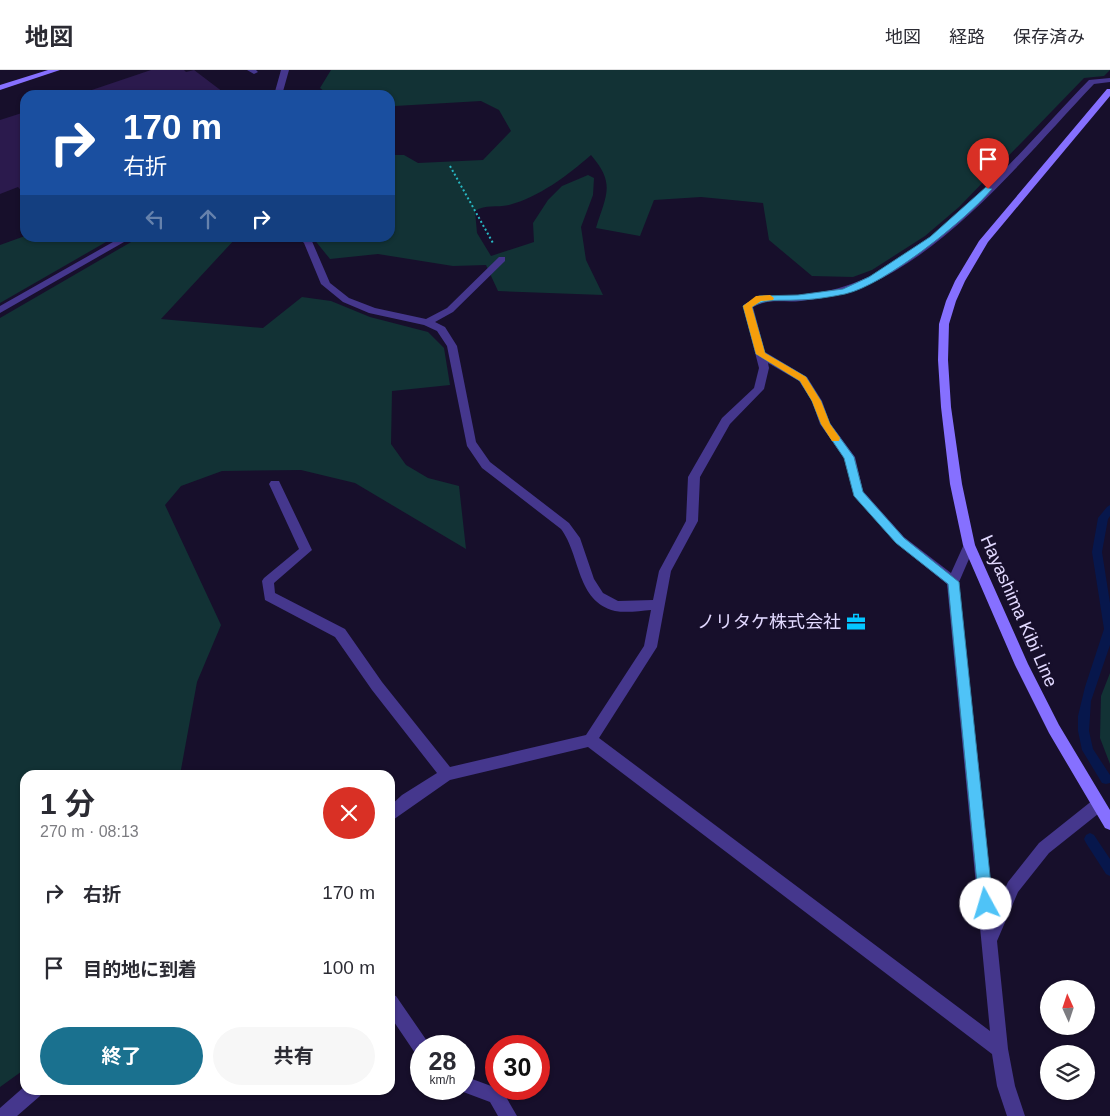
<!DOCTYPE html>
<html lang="ja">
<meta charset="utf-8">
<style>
body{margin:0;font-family:Arial,"Noto Sans JP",sans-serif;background:#f7f7f7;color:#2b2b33;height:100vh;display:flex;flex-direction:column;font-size:19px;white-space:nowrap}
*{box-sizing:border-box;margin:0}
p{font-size:16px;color:#7c7c81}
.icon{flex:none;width:28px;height:28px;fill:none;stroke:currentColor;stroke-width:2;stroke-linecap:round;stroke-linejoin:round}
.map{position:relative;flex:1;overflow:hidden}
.details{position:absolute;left:20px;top:700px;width:375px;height:325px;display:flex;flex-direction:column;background:#fff;border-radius:15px;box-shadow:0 1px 4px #0004}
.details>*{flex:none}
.top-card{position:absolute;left:20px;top:20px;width:375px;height:152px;border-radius:15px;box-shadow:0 1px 4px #0004;background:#1a4fa0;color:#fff;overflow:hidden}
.needle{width:32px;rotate:357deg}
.controls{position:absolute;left:1040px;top:910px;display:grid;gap:10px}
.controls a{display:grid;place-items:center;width:55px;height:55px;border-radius:50%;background:#fff;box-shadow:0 1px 4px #0004;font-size:25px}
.speed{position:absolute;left:410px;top:965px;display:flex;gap:10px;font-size:25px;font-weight:700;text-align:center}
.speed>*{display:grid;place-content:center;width:65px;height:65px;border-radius:50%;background:#fff;box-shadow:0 1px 4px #0004;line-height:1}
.speed small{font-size:12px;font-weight:400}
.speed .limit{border:8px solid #d22;background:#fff;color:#111}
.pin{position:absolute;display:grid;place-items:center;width:42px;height:42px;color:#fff;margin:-51px -21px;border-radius:50% 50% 50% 0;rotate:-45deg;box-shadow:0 0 5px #0007}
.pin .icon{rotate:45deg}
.me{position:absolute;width:55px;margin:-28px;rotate:354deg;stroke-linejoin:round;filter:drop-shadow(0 0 4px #0008)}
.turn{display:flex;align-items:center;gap:18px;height:105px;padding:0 20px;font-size:22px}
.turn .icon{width:65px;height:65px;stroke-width:2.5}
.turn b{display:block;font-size:35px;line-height:42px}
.lanes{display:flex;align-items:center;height:48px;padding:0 20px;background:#0003;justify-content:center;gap:25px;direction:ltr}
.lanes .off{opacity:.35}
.round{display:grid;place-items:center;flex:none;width:52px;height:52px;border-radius:26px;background:#f7f7f7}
.overview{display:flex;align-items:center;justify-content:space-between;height:85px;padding:0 20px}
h1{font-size:30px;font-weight:700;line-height:38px}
.primary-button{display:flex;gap:10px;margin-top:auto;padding:10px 20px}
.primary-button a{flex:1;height:58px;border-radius:30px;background:#1a718f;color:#fff;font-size:20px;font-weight:700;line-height:58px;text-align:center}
.primary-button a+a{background:#f7f7f7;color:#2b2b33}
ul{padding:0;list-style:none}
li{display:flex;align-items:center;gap:15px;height:75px;padding:0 20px}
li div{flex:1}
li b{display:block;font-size:19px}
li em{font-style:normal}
header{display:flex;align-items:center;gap:30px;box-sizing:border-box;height:70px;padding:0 25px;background:#fff;border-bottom:1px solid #e1e1e2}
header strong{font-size:24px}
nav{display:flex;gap:28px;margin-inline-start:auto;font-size:18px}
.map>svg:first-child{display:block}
.green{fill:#123235}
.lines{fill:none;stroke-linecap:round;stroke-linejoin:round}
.stream{fill:#07174c;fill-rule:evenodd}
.building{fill:#2b1a4d}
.path{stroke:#28b9c4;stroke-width:2;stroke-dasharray:2 2.5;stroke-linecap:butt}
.lane{fill:#45378d;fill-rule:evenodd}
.street{fill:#45378d;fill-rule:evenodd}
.secondary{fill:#8670ff;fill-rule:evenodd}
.route{fill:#4fc3f7;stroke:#337fa1}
.slow{fill:#f59e0b}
.labels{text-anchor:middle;stroke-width:5;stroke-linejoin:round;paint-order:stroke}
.street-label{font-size:18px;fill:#e2d9ff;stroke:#170f2b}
.poi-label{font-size:18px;fill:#e2d9ff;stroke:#170f2b;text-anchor:end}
</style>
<header>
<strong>地図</strong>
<nav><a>地図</a><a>経路</a><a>保存済み</a></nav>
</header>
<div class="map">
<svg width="1110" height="1046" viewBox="0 0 1110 1046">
<rect width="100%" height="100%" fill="#170f2b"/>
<path class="green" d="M 331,0 L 1110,0 L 1104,6 L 1084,8 L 959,137 L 925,166 L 872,200 L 853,207 L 812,206 L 769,170 L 763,133 L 701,127 L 654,130 L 640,166 L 596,158 C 606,125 616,114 591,85 C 567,106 539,127 509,135 C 496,138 486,134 475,141 L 477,163 L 491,186 L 534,172 L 533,153 L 548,130 L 562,116 L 588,105 L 594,108 L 593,125 L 581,157 L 586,190 L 603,225 L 498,221 L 486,195 L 453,196 L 378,184 L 330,189 L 313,168 L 390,168 L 390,85 L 404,85 L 418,93 L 483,90 L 511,61 L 499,40 L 481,31 L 395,36 L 390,46 L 390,25 L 329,25 L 320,18 Z
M 25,166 L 25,168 L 113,168 L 0,233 L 0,175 Z
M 138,168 L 236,168 L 161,249 L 263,258 L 302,227 L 331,231 L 370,247 L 428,262 L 444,278 L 450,315 L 392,321 L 391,374 L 406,395 L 428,408 L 459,416 L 466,479 L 355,413 L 301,400 L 222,401 L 181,416 L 165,435 L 221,555 L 197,612 L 180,705 L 25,705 L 25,999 L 0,1017 L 0,248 Z
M 1110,603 L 1110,694 L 1100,668 L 1101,626 Z"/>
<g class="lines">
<path class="stream" d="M 1110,435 L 1110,446 L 1108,449 L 1102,482 L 1110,533 L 1110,575 L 1091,631 L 1089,661 L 1093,679 L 1110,705 L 1110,713 L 1106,714 L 1102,713 L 1082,680 L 1078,661 L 1078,646 L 1085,617 L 1104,559 L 1092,482 L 1098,448 L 1107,437 Z
M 1090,763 L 1094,765 L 1110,789 L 1110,806 L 1106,804 L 1086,773 L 1084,769 L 1086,765 Z"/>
</g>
<path class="building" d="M 151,0 L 184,0 L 186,2 L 194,0 L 223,22 L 216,25 L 77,25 Z
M 25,42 L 25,125 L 18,117 L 0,124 L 0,50 Z"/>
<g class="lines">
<path class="path" d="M 450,96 L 493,173"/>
<path class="lane" d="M 247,0 L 256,0 L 258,2 L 254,4 Z"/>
<path class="street" d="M 281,0 L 289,0 L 282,25 L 274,25 Z
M 1110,8 L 1110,12 L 1094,14 C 1029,82 955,176 868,215 C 847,224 824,228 801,231 C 784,233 768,228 753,237 L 765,282 L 807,307 L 822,331 L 830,353 L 855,387 L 863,421 L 904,467 L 951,503 L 965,472 L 973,472 L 975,475 L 959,512 L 994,842 L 1008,812 L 1039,773 L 1093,730 L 1098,728 L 1103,730 L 1105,735 L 1103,740 L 1049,783 L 1018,822 L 997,871 L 1008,979 L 1015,1016 L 1025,1046 L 1007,1046 L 997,1016 L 992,984 L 588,677 L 450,710 L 390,752 L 390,736 L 402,725 L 437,703 L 372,620 L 335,567 L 265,530 L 262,511 L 264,508 L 299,479 L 269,414 L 271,411 L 279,411 L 312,480 L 274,513 L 275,523 L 345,559 L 382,612 L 450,697 L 586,665 L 644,576 L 651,540 C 640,541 626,543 615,541 C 576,531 581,486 561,459 L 482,398 L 467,376 L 447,276 L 437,261 L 424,255 L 369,243 L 343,232 L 321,214 L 304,173 L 299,168 L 311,169 L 330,213 L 349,228 L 375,238 L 426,249 L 447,238 L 499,187 L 505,187 L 505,191 L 453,242 L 435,252 L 445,257 L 457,276 L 476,372 L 490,392 L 569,453 L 580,468 L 594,509 L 603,523 L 618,531 L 653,530 L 659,501 L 686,451 L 688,407 L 722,348 L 754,318 L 759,298 L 743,236 L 745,234 C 763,223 780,227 800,225 C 820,223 840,219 859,211 C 944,176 1025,76 1089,10 ZM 768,293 L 799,311 L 812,331 L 820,354 L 844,388 L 854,426 L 896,473 L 947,514 L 990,961 L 599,668 L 657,577 L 671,501 L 698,451 L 700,407 L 730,354 L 764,319 L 769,298 Z
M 120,168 L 131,168 L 0,243 L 0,236 Z
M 390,924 L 396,926 L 427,971 L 429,976 L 421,976 L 421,985 L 415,983 L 390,946 Z
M 464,1006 L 502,1020 L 517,1046 L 498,1046 L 490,1032 L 458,1020 L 464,1019 Z
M 25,1016 L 25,1020 L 43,1020 L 40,1026 L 17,1046 L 0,1046 L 0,1038 Z"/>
<path class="secondary" d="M 48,0 L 60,0 L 0,20 L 0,15 Z
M 1107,19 L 1110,19 L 1110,26 L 988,172 L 965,211 L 956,231 L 949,254 L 948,290 L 951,337 L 962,414 L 975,475 L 1028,594 L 1059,655 L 1110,740 L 1110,760 L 1105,758 L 1049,663 L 1015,595 L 963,475 L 950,414 L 941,337 L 938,290 L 939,254 L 946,231 L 955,211 L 979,171 Z"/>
</g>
<path class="route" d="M 986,117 L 992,119 C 966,150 885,215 845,224 C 830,227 812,230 796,230 C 781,231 765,228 752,237 L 765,283 L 806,307 L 821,331 L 830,354 L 854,387 L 863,422 L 904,468 L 959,512 L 993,834 L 991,839 L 986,841 L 981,839 L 979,834 L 948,514 L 896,473 L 854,426 L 844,388 L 821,354 L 812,331 L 800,311 L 756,284 L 743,236 L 759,226 L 798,225 L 843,219 L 869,207 L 930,167 Z"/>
<path class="slow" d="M 770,225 L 774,228 L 773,230 L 761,231 L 752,237 L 765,283 L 806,307 L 821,331 L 830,354 L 840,368 L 839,371 L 832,371 L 821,354 L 812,331 L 800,311 L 756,284 L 743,236 L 756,226 Z"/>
<defs>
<g id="office-bare" transform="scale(1.5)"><path d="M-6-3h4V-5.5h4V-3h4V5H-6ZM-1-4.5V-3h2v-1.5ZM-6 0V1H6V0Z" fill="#05c6ff" stroke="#170f2b" stroke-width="2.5" paint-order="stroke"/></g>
</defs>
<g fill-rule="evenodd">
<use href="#office-bare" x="856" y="552"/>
</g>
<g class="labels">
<g class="street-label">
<text transform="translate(1019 541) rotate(66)" y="6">Hayashima Kibi Line</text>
</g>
<g class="poi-label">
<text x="841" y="558">ノリタケ株式会社</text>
</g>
</g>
</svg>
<div class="controls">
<a><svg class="needle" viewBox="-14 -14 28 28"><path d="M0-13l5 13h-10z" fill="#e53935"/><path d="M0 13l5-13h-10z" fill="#7c7c81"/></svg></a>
<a><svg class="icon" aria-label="layers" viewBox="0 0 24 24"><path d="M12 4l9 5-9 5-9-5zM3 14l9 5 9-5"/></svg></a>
</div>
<div class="speed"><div>28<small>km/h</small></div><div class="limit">30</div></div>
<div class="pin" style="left:988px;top:119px;background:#d93025"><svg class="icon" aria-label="arrive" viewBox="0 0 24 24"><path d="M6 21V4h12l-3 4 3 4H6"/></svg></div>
<svg class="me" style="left:986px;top:834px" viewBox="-20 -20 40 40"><circle r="19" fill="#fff"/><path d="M0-13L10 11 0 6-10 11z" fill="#4fc3f7"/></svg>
<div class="top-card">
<div class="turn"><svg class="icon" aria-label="right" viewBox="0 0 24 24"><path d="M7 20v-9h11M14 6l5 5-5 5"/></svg><div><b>170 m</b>右折</div></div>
<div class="lanes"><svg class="icon off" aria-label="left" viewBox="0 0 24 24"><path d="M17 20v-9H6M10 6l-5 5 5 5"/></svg><svg class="icon off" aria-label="ahead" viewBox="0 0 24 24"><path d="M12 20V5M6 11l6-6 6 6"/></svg><svg class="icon" aria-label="right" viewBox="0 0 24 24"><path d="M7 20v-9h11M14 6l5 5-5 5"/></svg></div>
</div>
<section class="details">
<div class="overview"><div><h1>1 分</h1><p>270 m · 08:13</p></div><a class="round" style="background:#d93025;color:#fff"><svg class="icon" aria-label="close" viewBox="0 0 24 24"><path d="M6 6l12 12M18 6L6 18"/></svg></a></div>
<ul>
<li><svg class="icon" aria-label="right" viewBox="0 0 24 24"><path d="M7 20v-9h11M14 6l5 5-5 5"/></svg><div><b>右折</b></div><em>170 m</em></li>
<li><svg class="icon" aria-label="arrive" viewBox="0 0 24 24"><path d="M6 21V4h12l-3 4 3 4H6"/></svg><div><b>目的地に到着</b></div><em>100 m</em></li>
</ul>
<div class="primary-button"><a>終了</a><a>共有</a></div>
</section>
</div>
